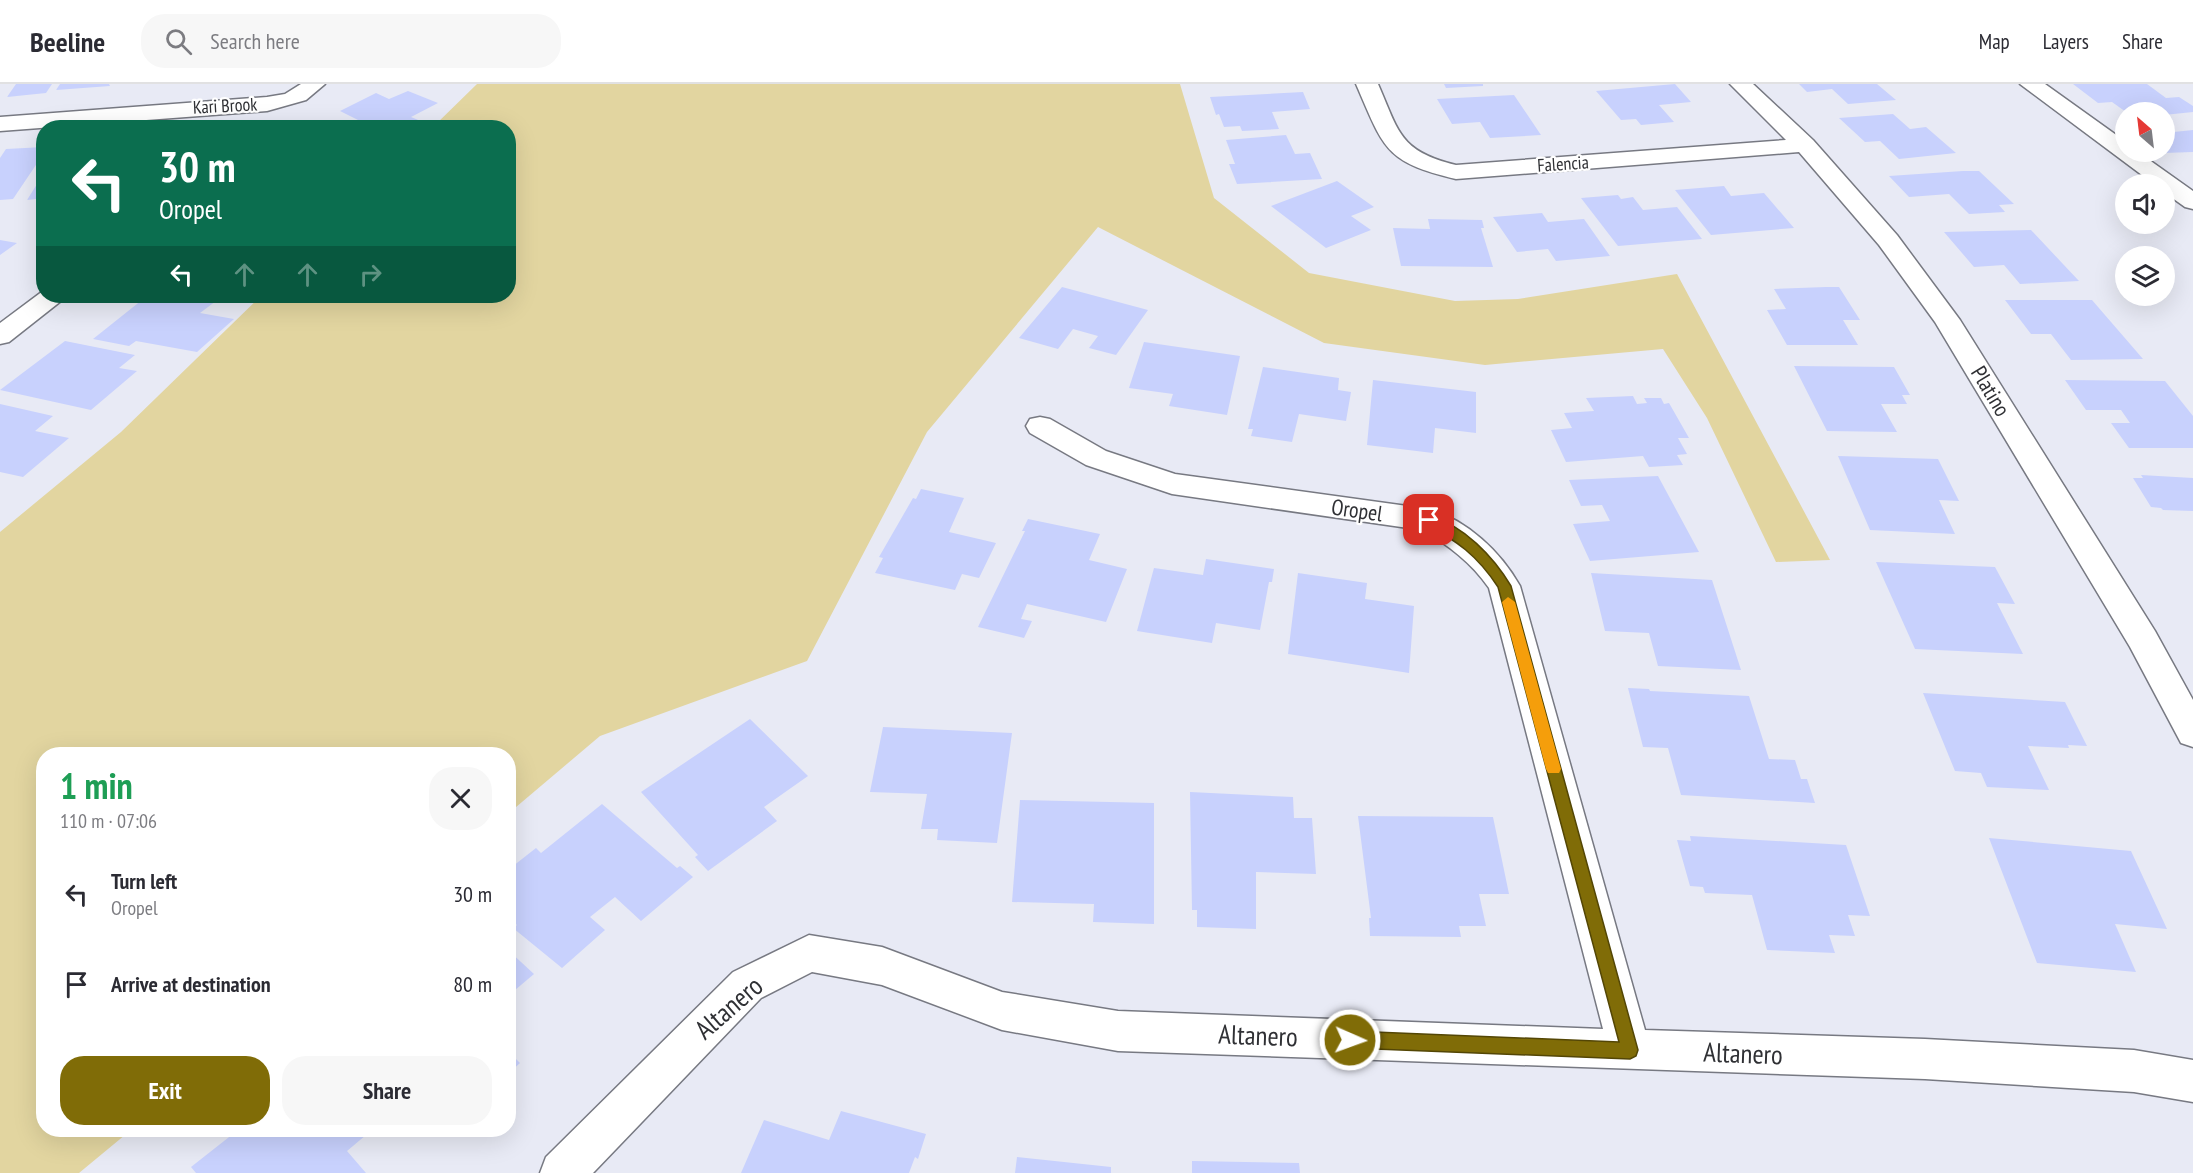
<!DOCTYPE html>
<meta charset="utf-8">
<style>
body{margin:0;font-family:"PT Sans Narrow",sans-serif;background:#f7f7f7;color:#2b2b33;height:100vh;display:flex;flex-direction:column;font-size:22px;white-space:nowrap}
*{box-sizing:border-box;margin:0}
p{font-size:20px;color:#7c7c81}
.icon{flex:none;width:33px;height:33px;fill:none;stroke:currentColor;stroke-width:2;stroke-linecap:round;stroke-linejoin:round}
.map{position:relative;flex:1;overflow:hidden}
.sheet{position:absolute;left:36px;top:663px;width:480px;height:390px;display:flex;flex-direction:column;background:#fff;border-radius:24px;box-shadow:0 6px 24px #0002}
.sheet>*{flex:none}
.guide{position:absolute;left:36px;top:36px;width:480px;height:183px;border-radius:24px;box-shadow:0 6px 24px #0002;background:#0b6e4f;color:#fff;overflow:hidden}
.needle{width:39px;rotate:332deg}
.buttons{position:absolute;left:2115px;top:18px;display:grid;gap:12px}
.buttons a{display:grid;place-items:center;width:60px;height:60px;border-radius:50%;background:#fff;box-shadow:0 6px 24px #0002;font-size:30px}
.pin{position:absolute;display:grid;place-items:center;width:51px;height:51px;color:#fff;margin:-26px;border-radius:12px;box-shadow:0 3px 9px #0006}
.me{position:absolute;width:66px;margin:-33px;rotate:92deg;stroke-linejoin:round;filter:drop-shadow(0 0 4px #0008)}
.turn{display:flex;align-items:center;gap:21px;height:126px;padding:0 24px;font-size:27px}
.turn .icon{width:78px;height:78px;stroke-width:2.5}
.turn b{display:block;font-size:42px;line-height:51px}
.lanes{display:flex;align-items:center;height:57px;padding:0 24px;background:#0003;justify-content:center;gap:30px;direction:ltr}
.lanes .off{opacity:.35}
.round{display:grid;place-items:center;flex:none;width:63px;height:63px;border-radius:24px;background:#f7f7f7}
.headline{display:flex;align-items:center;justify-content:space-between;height:102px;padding:0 24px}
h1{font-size:36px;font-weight:800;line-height:45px;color:#1e9e55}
.primary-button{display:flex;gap:12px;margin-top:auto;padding:12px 24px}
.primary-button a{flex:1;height:69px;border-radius:24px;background:#806c07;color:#fff;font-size:24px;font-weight:800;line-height:69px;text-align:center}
.primary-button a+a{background:#f7f7f7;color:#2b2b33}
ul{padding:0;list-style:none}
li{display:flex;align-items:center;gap:18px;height:90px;padding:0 24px}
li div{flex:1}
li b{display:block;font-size:22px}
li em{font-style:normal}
header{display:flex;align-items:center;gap:36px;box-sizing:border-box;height:84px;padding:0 30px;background:#fff;border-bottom:2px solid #e1e1e2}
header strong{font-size:28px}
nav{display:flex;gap:33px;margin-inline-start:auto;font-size:21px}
.search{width:420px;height:54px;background:#f7f7f7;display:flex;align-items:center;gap:15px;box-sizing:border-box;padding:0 21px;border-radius:24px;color:#7c7c81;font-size:22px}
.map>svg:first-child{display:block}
.green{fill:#e2d5a0}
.building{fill:#c8d1fd}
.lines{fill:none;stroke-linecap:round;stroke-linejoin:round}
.street-casing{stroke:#777982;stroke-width:3}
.street{fill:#fff;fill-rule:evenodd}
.route{fill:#806c07;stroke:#534605;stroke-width:1.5}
.slow{fill:#f59e0b}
.labels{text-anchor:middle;stroke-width:4.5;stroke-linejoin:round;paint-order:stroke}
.far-street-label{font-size:18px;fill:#2f3034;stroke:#fff}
.street-label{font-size:22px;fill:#2f3034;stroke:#fff}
.near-street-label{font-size:27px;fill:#2f3034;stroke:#fff}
</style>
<header>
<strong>Beeline</strong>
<div class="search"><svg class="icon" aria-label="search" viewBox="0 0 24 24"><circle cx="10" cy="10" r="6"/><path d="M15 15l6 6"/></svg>Search here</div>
<nav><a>Map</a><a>Layers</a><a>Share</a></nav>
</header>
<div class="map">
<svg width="2193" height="1089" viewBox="0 0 2193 1089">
<rect width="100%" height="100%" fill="#e8eaf5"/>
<path class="green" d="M 477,0 L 1180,0 L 1214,114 L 1309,189 L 1455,217 L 1518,215 L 1677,190 L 1830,476 L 1776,478 L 1707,334 L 1663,265 L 1485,281 L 1324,259 L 1098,143 L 927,348 L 807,577 L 600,652 L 509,729 L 508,670 L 44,670 L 44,1046 L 131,1046 L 79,1089 L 0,1089 L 0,448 L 121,348 L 261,212 L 508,212 L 508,44 L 433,43 Z"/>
<path class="building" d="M 16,0 L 52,0 L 46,9 L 7,13 Z
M 60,0 L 109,0 L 110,2 L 56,6 Z
M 1444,0 L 1483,0 L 1483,2 L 1446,4 Z
M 1675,0 L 1691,18 L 1659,21 L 1674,38 L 1641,41 L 1636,35 L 1621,36 L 1596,7 Z
M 1799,0 L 1877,0 L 1896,16 L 1848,20 L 1832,5 L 1807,8 Z
M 2073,0 L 2147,0 L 2166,14 L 2179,13 L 2193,22 L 2193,28 L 2164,31 L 2164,28 L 2126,28 L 2112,18 L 2098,19 Z
M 408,7 L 438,19 L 411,33 L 423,38 L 412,44 L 374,44 L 340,27 L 376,9 L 389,15 Z
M 1303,8 L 1310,25 L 1272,28 L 1279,45 L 1242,47 L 1240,42 L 1224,43 L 1219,30 L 1216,31 L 1210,13 Z
M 1514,11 L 1541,51 L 1490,54 L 1480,38 L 1452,40 L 1437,15 Z
M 1893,30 L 1910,45 L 1926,43 L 1956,69 L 1899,75 L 1880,57 L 1865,58 L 1839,34 Z
M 2193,46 L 2193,68 L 2164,69 L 2164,49 Z
M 1286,51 L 1295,70 L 1310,69 L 1322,95 L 1237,100 L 1229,80 L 1235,80 L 1226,56 Z
M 44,63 L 44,69 L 13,115 L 0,116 L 0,74 L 6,65 Z
M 1963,87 L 1979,87 L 2014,120 L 1999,121 L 2005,128 L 1969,130 L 1949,110 L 1909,113 L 1889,92 Z
M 44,89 L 44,114 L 27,116 Z
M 1337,97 L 1374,123 L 1351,132 L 1371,146 L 1326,164 L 1271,122 Z
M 1724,102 L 1731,112 L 1764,109 L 1794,144 L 1711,151 L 1675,106 Z
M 1618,111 L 1621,115 L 1633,113 L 1643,126 L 1677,123 L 1702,155 L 1618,162 L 1581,114 Z
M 1542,129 L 1548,138 L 1584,135 L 1610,172 L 1556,177 L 1548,165 L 1517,168 L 1493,133 Z
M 1428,135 L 1482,136 L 1484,144 L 1481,144 L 1493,183 L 1401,182 L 1393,144 L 1430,145 Z
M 2031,146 L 2079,197 L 2020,200 L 2004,181 L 1974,183 L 1944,148 Z
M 0,156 L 17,159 L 0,171 Z
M 1062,203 L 1148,226 L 1116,271 L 1089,264 L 1098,252 L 1073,245 L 1058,265 L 1019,254 Z
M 1826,203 L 1839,203 L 1860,236 L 1843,236 L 1858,261 L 1787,261 L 1767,226 L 1786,225 L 1774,205 Z
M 147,212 L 187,212 L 216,217 L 200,229 L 234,235 L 197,268 L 136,257 L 129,262 L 93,255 Z
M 2005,216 L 2092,216 L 2143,275 L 2071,276 L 2051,250 L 2031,250 Z
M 65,257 L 135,271 L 119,284 L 137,287 L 91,326 L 0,306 Z
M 1144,258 L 1240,272 L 1227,331 L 1169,322 L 1173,310 L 1129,304 Z
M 1794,282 L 1894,283 L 1910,311 L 1902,311 L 1907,320 L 1881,320 L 1897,348 L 1827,347 Z
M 1263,283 L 1339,294 L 1338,306 L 1351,308 L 1346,337 L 1299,330 L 1292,358 L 1251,352 L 1253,345 L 1248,345 Z
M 1373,296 L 1476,308 L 1476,349 L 1435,344 L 1433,369 L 1367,361 Z
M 2065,296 L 2165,297 L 2193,332 L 2193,364 L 2129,364 L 2111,339 L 2130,339 L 2121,326 L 2086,326 Z
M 1633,312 L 1637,320 L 1647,319 L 1644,314 L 1661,314 L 1664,320 L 1669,319 L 1689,354 L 1678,354 L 1687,370 L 1677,371 L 1683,381 L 1649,383 L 1643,372 L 1566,378 L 1551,346 L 1572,344 L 1564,329 L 1594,327 L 1586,314 Z
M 0,320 L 53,332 L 35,347 L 69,354 L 23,393 L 0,388 Z
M 1838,372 L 1938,375 L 1959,417 L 1939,416 L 1955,450 L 1870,446 Z
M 2141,391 L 2193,394 L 2193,427 L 2163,426 L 2161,424 L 2151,423 L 2133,394 L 2143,394 Z
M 1658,392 L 1699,468 L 1590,477 L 1573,440 L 1610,437 L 1602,421 L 1581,422 L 1569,396 Z
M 921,405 L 964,414 L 949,448 L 996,459 L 979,494 L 962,490 L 955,506 L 875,489 L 883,474 L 879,473 L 913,414 L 916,415 Z
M 1028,435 L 1100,450 L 1089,476 L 1127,485 L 1106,538 L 1027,520 L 1021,535 L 1032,537 L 1024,554 L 978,543 L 1025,447 L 1022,447 Z
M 1206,475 L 1274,485 L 1272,498 L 1269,498 L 1260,546 L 1216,539 L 1212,559 L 1137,547 L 1154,484 L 1203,491 Z
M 1876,478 L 1995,483 L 2015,520 L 1997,519 L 2023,570 L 1915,565 Z
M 1298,489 L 1367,499 L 1365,515 L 1414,522 L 1409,589 L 1288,570 Z
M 1591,489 L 1712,496 L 1741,586 L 1658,582 L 1649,549 L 1605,547 Z
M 1628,604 L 1649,605 L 1650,607 L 1749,612 L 1769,675 L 1795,676 L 1801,695 L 1807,695 L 1815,719 L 1681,711 L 1668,664 L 1643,663 Z
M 1923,609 L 2065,618 L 2087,662 L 2068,661 L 2069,664 L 2028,662 L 2049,706 L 1987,703 L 1981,689 L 1955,687 Z
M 750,635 L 808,692 L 764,723 L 777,737 L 708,787 L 695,773 L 698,771 L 641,708 Z
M 883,643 L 1012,649 L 997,759 L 937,756 L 938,745 L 921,745 L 927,710 L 870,708 Z
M 1190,708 L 1293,713 L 1294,734 L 1312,734 L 1316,790 L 1256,788 L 1256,845 L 1197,843 L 1197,826 L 1192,826 Z
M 1020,716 L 1154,719 L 1154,840 L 1093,838 L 1094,820 L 1012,818 Z
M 602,720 L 677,784 L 680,782 L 693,793 L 641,837 L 615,813 L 590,833 L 605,846 L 562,884 L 513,844 L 517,841 L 508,834 L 508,786 L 536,764 L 541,769 Z
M 1358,732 L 1493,733 L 1509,810 L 1479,810 L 1486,842 L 1459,842 L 1461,853 L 1370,852 L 1369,834 L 1371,834 Z
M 1690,752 L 1846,761 L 1870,832 L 1848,831 L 1855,852 L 1829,851 L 1835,869 L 1767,866 L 1752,811 L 1705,809 L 1703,803 L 1690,802 L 1677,756 L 1691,757 Z
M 1989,754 L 2131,767 L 2167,845 L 2115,840 L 2136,888 L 2037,879 Z
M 508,866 L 534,890 L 508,912 Z
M 508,967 L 520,979 L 508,990 Z
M 841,1027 L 926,1050 L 918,1075 L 915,1073 L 909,1089 L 741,1089 L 764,1036 L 829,1056 Z
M 238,1046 L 372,1046 L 347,1067 L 366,1089 L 196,1089 L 191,1083 Z
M 1017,1073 L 1111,1083 L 1111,1089 L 1015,1089 Z
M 1192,1077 L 1299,1079 L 1300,1089 L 1192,1089 Z"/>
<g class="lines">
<g class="street-casing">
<path id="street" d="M 301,0 L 325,0 L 306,16 L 267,27 L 0,47 L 0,33 L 267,13 L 285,10 Z
M 1356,0 L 1378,0 C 1399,48 1399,67 1456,81 L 1786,56 L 1730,0 L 1753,0 L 1813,56 L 1897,151 L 1960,236 L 2155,547 L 2193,616 L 2193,663 L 2181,659 L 2130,563 L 1935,238 L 1879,161 L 1799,68 L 1456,95 C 1384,78 1384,64 1356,0 Z
M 2020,0 L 2045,0 L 2126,58 L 2126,68 L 2138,68 L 2193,107 L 2193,125 L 2185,123 L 2164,108 L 2164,100 L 2154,100 Z
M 43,207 L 44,212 L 65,212 L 61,217 L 9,258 L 0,260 L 0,239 Z
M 1040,333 L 1050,335 L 1106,367 L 1175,390 L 1429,425 C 1467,436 1501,468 1520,502 L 1645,946 L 1925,955 L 2134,966 L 2193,976 L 2193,1018 L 2134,1008 L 1925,995 L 1118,967 L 1002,946 L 882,901 L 812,888 L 761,914 L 593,1089 L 540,1089 L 546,1073 L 733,888 L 809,851 L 882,863 L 1002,908 L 1118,927 L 1603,945 L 1489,504 C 1471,478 1448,461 1422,446 L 1172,410 L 1086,381 L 1030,349 L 1026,342 L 1030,335 Z"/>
</g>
<use href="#street" class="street"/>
</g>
<path class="route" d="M 1429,431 C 1464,442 1493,472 1511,502 L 1638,966 L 1636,972 L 1630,975 L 1350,964 L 1344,962 L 1342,956 L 1344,950 L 1350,947 L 1619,958 L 1498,503 C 1477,471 1457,457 1424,439 L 1423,436 Z"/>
<path class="slow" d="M 1508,513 L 1515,518 L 1561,685 L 1559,689 L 1548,689 L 1546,685 L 1502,518 Z"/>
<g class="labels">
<g class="far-street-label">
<text transform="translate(225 22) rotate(-3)" y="6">Kari Brook</text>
<text transform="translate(1563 80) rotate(-4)" y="6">Falencia</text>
</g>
<g class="street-label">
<text transform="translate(1991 307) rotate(59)" y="8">Platino</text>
<text transform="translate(1357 426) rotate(8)" y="8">Oropel</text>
</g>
<g class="near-street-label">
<text transform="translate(729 924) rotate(-41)" y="9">Altanero</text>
<text transform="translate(1258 952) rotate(2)" y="9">Altanero</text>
<text transform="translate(1743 970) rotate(2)" y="9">Altanero</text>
</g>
</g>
</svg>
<div class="buttons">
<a><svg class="needle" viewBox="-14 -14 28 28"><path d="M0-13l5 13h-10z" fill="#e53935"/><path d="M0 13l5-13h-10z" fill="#7c7c81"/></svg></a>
<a><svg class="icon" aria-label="sound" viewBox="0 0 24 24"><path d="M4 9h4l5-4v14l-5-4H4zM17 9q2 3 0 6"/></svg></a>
<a><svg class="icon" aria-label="layers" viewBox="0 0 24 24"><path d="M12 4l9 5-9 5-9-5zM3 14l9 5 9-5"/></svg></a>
</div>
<div class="pin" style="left:1429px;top:436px;background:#d93025"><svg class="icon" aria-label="arrive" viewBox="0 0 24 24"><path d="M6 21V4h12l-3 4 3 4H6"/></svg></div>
<svg class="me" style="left:1350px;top:956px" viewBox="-20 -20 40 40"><circle r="17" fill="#806c07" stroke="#fff" stroke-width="3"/><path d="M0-11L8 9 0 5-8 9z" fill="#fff"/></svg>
<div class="guide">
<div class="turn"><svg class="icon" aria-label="left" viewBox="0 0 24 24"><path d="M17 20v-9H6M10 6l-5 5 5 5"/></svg><div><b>30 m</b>Oropel</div></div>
<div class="lanes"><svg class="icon" aria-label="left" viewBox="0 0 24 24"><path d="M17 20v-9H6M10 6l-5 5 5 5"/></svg><svg class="icon off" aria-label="ahead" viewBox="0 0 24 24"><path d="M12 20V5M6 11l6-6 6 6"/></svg><svg class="icon off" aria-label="ahead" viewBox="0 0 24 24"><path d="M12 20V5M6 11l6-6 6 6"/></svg><svg class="icon off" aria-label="right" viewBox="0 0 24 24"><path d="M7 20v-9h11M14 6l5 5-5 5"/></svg></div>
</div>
<section class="sheet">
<div class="headline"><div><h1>1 min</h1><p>110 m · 07:06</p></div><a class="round"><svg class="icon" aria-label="close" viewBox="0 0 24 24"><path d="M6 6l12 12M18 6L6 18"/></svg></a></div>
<ul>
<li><svg class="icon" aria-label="left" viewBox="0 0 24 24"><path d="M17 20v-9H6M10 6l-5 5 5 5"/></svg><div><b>Turn left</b><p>Oropel</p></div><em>30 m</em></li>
<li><svg class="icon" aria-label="arrive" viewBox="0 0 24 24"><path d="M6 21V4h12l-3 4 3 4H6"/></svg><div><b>Arrive at destination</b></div><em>80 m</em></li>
</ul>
<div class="primary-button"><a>Exit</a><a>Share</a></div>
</section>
</div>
